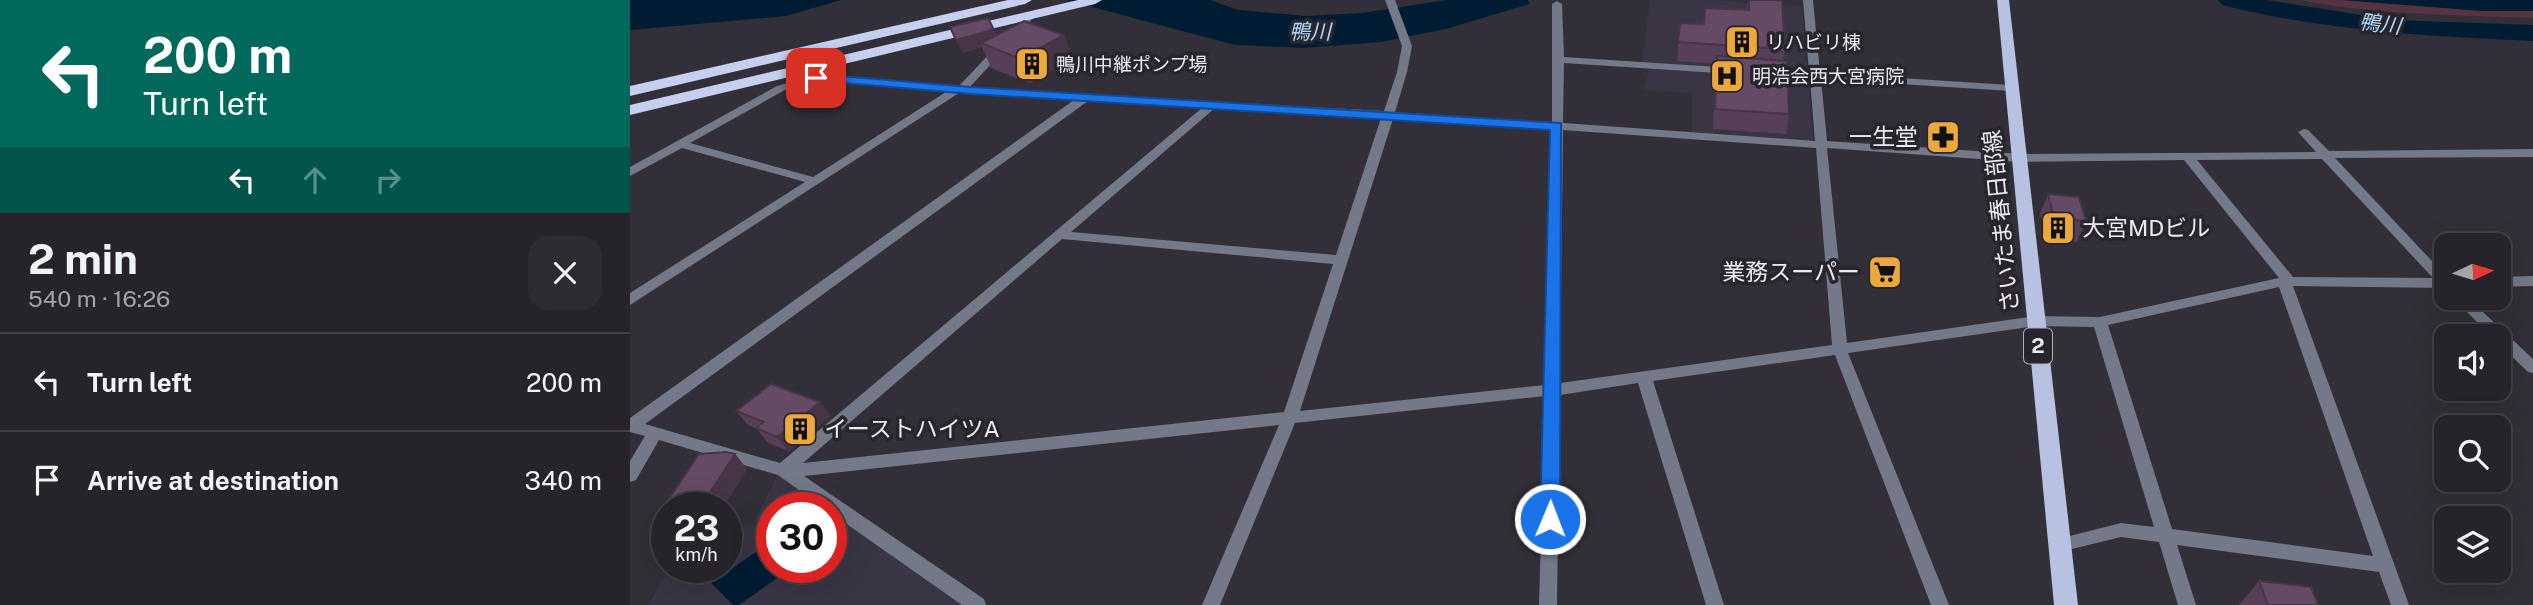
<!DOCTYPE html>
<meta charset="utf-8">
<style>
body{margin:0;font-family:"Public Sans","Noto Sans JP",sans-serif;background:#2e2b32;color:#f1f3f6;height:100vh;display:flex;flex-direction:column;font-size:26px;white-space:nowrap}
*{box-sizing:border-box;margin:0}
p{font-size:23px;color:#a4a4a8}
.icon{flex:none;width:38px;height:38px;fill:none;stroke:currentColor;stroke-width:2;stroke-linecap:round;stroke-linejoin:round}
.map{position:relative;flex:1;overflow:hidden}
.sheet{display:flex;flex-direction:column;background:#26232a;width:630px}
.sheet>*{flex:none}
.banner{background:#00695c;color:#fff;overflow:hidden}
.needle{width:46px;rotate:86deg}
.buttons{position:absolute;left:1804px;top:233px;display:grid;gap:14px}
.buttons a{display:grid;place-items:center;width:77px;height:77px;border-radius:14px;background:#26232a;box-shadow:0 7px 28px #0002,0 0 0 2px #424047;font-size:35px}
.speed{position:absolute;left:21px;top:492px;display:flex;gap:14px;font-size:35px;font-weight:700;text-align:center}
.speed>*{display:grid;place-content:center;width:91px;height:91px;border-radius:50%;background:#26232a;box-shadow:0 7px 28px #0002,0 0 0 2px #424047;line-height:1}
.speed small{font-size:18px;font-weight:400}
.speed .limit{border:10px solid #d22;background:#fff;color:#111}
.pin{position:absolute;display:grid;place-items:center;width:60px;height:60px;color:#fff;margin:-30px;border-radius:14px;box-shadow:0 4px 10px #0006}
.me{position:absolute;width:77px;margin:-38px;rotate:1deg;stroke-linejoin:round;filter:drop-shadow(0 0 5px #0008)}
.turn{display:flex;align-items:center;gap:24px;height:147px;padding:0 28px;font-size:32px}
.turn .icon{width:91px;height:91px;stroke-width:2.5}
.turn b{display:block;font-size:49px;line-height:60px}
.lanes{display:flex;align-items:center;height:66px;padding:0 28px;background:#0003;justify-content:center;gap:35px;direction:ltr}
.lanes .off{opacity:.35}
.round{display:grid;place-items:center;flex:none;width:74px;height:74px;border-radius:21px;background:#2e2b32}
.summary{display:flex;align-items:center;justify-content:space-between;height:119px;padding:0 28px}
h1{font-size:42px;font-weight:700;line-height:52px}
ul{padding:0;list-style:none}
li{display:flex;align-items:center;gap:21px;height:98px;padding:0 28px;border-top:2px solid #424047}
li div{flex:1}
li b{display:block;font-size:26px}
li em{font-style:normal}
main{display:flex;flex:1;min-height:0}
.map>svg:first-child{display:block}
.built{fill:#3a3544}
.green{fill:#563341}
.water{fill:#001c32}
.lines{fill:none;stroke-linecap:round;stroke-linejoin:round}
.river{fill:#001c32;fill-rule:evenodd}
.minor{fill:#747989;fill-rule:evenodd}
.primary{fill:#b7c1e1;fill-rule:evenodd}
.trunk{fill:#c6cfef;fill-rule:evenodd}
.wall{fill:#574057}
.shaded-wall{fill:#473447}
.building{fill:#654a65;stroke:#473447;stroke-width:2}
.route{fill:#1a73e8;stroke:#114b97;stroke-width:2}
.labels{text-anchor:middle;stroke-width:7;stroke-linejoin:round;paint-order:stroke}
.far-poi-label{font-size:19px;fill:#eceaf0;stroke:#28252e;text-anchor:start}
.far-water-label{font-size:21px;font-style:italic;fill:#afd9fe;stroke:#28252e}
.shield{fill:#28252e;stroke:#b1afb6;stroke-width:2}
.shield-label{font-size:21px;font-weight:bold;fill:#eceaf0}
.poi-label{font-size:23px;fill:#eceaf0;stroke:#28252e;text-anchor:end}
.street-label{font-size:23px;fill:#eceaf0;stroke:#28252e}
</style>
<main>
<section class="sheet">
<div class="banner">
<div class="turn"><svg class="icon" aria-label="left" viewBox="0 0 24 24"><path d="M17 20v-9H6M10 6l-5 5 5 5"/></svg><div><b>200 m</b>Turn left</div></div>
<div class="lanes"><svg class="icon" aria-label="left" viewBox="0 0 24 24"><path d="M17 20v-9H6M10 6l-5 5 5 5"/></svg><svg class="icon off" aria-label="ahead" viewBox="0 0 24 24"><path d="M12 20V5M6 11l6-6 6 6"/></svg><svg class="icon off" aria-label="right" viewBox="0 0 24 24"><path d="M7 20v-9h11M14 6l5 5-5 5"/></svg></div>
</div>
<div class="summary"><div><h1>2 min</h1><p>540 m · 16:26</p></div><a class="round"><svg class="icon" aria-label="close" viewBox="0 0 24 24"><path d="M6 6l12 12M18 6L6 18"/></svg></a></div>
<ul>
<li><svg class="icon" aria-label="left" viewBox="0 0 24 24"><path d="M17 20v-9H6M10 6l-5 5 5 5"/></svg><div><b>Turn left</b></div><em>200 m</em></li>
<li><svg class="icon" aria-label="arrive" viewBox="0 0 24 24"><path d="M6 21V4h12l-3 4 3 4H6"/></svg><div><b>Arrive at destination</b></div><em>340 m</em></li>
</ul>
</section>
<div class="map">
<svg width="1903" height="605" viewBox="0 0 1903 605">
<rect width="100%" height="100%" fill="#322f38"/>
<path class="built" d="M 1020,0 L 1081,0 L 1172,6 L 1183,141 L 1062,132 L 1062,93 L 1014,90 L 1020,63 L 1012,62 Z
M 148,474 L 196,507 L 142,508 L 142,567 L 201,567 L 201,511 L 336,605 L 18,605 L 39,567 L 96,567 L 96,529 L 122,526 Z"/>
<path class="green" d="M 1670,0 L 1903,0 L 1903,18 C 1825,15 1747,15 1670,0 Z"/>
<path class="water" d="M 0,0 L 211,0 L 156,16 L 0,30 Z
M 436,0 L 580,0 L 608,10 L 677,16 L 732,13 L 817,0 L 898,0 L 899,4 L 816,29 L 750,42 L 674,48 L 605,45 Z
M 1711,0 L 1903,0 L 1903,11 L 1852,11 Z
M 142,541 L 142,567 L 163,567 L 109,605 L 103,605 L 81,583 Z"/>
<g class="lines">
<path class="river" d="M 1588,0 L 1636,0 L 1763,20 L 1903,25 L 1903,41 C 1796,36 1696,31 1592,5 Z"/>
<path class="minor" d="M 755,0 L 765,0 L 782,46 L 777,72 L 765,112 L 922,123 L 922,4 L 927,1 L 932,4 L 934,57 L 1103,68 L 1108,71 L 1103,74 L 934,63 L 933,123 L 1185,141 L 1180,79 L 1141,76 L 1136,73 L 1141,70 L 1179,72 L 1173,0 L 1183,0 L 1190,73 L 1381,85 L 1386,88 L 1381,91 L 1191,79 L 1197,141 L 1391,154 L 1686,152 L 1668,132 L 1674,129 L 1678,130 L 1699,151 L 1903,149 L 1903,157 L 1705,158 L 1816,276 L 1816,288 L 1663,286 L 1779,605 L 1761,605 L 1749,572 L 1547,545 L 1566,605 L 1548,605 L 1529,542 L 1491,537 L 1430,552 L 1424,550 L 1421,545 L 1424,540 L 1491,523 L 1524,527 L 1464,327 L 1405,326 L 1218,353 L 1319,605 L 1301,605 L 1205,355 L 1023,381 L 1094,605 L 1076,605 L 1008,383 L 930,395 L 927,605 L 909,605 L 915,396 L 665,423 L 590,605 L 572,605 L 649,425 L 174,476 L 354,599 L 356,605 L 332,605 L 201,513 L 201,508 L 194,508 L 148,475 L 29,440 L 6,480 L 0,482 L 0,461 L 15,436 L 0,432 L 0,418 L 444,100 L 329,93 L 0,305 L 0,293 L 175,182 L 52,148 L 0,176 L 0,167 L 147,86 L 186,75 L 329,86 L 398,13 L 404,13 L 404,17 L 339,88 L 754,111 L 767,72 L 772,46 ZM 186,81 L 316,92 L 183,177 L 60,143 L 155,90 ZM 458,101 L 572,108 L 150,463 L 15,424 ZM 585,108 L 751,118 L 706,255 L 441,232 ZM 763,119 L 922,130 L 915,385 L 670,411 ZM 933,130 L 1186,148 L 1202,345 L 930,383 ZM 1197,148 L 1391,162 L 1554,160 L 1649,278 L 1470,317 L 1405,316 L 1217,343 ZM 1692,159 L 1803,278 L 1663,277 L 1567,160 ZM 432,239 L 703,264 L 654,412 L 173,463 ZM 1649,287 L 1743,556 L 1542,529 L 1478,325 Z
M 1903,276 L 1903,286 L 1869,287 L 1869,277 Z
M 1823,298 L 1838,298 L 1903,359 L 1903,373 L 1898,372 L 1869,344 L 1869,336 L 1861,336 Z"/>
<path class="primary" d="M 1367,0 L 1379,0 L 1448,605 L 1424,605 Z"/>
<path class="trunk" d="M 378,0 L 402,0 L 395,4 L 0,96 L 0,86 Z
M 448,0 L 472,0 L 465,4 L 0,115 L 0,105 Z"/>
</g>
<path class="wall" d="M 1118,0 L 1155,49 L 1153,61 L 1159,114 L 1156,134 L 1083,129 L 1086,64 L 1047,61 L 1050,23 L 1074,24 L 1117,10 Z
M 366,35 L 434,35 L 443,59 L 400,83 L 361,68 L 352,47 L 332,53 Z
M 1418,194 L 1456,221 L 1447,242 L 1416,238 L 1410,214 Z
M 106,411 L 201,416 L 159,451 L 138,443 L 127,429 L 118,425 Z
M 96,452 L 105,454 L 117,469 L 93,508 L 37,508 L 37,529 L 26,518 L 69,454 Z
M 1629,581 L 1688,605 L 1609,605 Z"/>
<path class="shaded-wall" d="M 363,28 L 369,40 L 351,43 L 352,47 L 332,53 L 326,40 Z
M 434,35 L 443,59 L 400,83 L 390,59 Z
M 190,402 L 201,416 L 159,451 L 147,437 Z
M 105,454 L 117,469 L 93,508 L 70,508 Z"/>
<path class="building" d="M 1119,0 L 1152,0 L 1155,49 L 1048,42 L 1050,23 L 1074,24 L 1075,8 L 1119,10 Z
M 358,18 L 363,28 L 359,31 L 326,40 L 320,27 Z
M 394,21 L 434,35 L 390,59 L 351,43 Z
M 1087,56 L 1157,61 L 1159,114 L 1085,109 Z
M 1418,194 L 1449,197 L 1456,221 L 1424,218 Z
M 141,384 L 190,402 L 147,437 L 126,428 L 134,422 L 106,411 Z
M 96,452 L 105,454 L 70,508 L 37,508 L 37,517 L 26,518 L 69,454 Z
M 1629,581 L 1681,587 L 1688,605 L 1638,605 Z"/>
<path class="route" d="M 186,74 L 341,87 L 931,123 L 930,519 L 927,525 L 920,527 L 913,525 L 910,519 L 920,130 L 341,94 L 181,80 L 181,75 Z"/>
<defs>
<g id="building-square" transform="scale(1.75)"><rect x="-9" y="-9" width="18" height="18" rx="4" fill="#eda83c" stroke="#28252e"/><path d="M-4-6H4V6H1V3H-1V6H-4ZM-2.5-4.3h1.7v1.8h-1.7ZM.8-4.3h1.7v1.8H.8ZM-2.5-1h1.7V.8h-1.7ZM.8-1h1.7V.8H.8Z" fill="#111"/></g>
<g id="hospital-square" transform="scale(1.75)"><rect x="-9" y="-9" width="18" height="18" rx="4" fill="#eda83c" stroke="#28252e"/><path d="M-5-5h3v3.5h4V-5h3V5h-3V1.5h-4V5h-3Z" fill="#111"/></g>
<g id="pharmacy-square" transform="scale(1.75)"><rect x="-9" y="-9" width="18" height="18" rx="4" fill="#eda83c" stroke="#28252e"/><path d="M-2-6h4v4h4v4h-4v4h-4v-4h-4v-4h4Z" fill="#111"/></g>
<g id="supermarket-square" transform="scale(1.75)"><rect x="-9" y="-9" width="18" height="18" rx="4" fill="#eda83c" stroke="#28252e"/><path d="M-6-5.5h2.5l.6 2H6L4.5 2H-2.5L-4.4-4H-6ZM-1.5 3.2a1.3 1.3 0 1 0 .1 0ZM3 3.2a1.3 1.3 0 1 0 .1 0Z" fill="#111"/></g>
</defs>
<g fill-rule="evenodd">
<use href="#building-square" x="1112" y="42"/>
<use href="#building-square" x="402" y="64"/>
<use href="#hospital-square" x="1097" y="76"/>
<use href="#pharmacy-square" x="1313" y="137"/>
<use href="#building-square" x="1428" y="228"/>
<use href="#supermarket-square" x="1255" y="272"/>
<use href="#building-square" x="170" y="429"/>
</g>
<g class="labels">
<g class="far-poi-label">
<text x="1136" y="49">リハビリ棟</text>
<text x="426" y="71">鴨川中継ポンプ場</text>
<text x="1122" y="83">明浩会西大宮病院</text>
</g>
<g class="far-water-label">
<text transform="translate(1750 24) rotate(7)" y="7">鴨川</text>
<text x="680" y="39">鴨川</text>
</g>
<rect class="shield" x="1394" y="328.5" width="28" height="35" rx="5"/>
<g class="shield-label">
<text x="1408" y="353">2</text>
</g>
<g class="poi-label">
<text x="1288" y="145">一生堂</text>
<text x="1452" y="236" text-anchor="start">大宮MDビル</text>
<text x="1230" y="280">業務スーパー</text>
<text x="194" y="437" text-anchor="start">イーストハイツA</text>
</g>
<g class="street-label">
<text transform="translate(1371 221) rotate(-96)" y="8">さいたま春日部線</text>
</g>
</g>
</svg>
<div class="buttons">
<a><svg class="needle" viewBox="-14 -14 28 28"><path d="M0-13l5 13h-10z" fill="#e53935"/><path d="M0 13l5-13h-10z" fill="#a4a4a8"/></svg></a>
<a><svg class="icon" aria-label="sound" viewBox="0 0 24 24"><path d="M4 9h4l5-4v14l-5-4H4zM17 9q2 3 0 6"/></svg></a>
<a><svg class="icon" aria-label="search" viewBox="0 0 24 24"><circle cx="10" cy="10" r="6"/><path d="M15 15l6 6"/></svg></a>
<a><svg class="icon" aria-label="layers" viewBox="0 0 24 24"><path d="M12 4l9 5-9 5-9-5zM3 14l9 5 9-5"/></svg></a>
</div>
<div class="speed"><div>23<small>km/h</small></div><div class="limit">30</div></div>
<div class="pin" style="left:186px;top:78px;background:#d93025"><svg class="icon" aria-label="arrive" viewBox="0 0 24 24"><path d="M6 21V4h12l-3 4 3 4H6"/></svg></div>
<svg class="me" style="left:920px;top:519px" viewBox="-20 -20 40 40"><circle r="17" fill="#1a73e8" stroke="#fff" stroke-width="3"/><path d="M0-11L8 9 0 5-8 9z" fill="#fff"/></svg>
</div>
</main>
